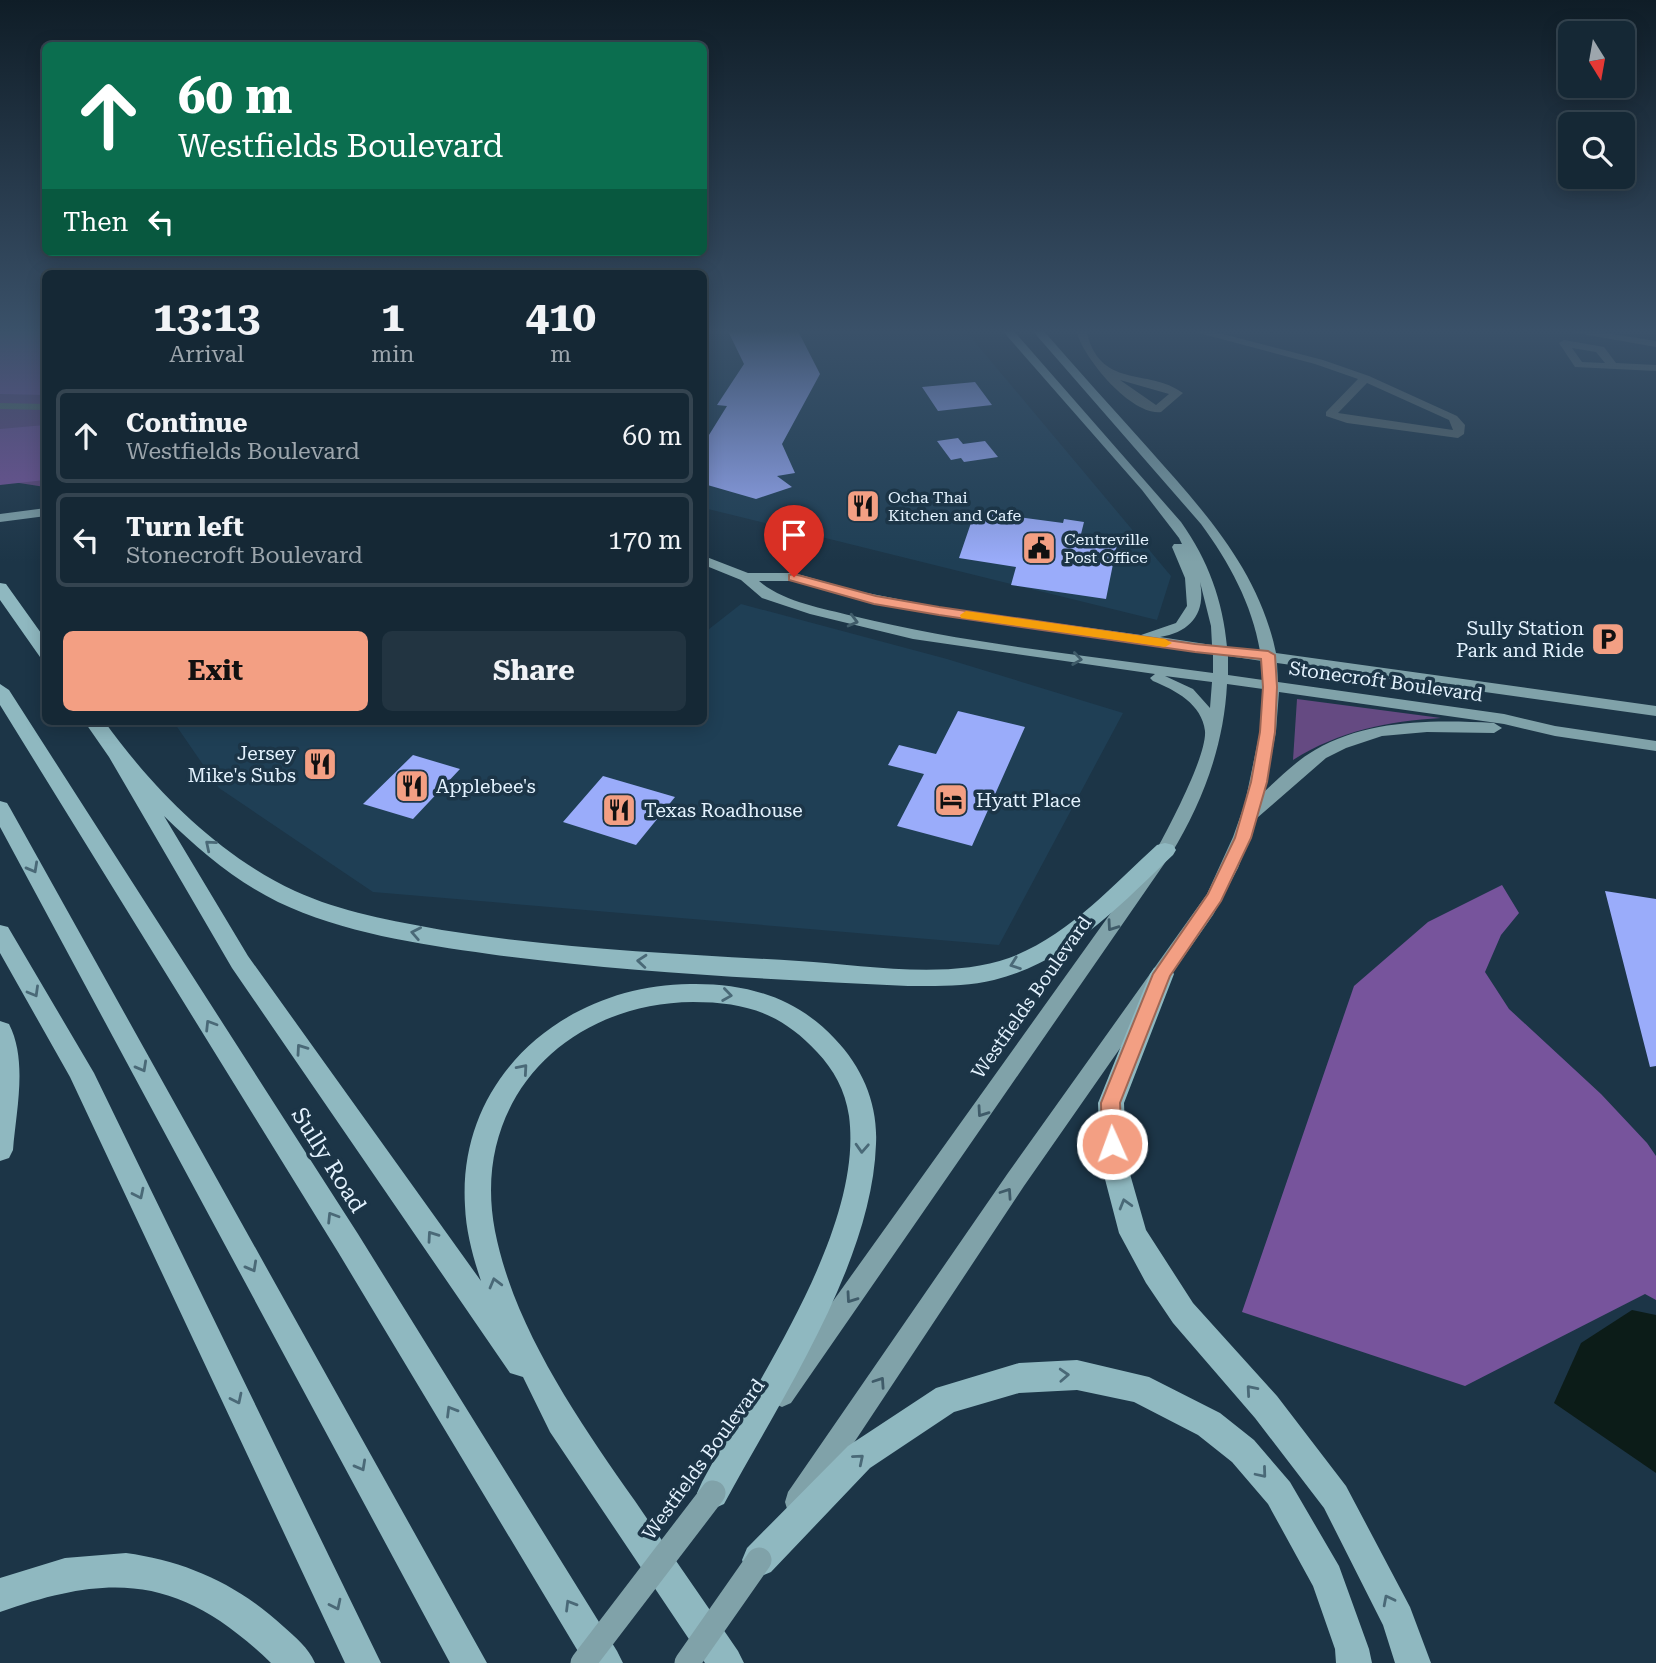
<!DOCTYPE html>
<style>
body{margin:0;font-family:"Roboto Serif",serif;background:#223441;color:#f1f3f6;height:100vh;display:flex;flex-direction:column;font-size:26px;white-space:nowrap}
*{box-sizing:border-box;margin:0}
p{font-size:23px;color:#9da6ad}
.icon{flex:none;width:38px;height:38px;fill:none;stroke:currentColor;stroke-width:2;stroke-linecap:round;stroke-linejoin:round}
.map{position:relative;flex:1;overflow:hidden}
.side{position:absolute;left:42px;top:270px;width:665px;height:455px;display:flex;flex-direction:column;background:#152835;border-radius:10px;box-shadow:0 4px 18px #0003,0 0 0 2px #344450}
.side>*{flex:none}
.banner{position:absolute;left:42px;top:42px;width:665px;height:214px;border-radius:10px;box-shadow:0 4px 18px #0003,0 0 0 2px #344450;background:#0b6e4f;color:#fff;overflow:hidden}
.needle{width:46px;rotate:169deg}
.tools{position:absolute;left:1558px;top:21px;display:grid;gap:14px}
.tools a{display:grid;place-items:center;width:77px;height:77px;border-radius:10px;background:#152835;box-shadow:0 4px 18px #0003,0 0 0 2px #344450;font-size:35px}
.pin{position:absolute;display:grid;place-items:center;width:60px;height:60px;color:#fff;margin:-72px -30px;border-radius:50% 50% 50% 0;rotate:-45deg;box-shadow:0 0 7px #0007}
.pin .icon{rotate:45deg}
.me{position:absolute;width:77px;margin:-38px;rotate:358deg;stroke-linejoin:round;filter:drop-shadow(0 0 5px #0008)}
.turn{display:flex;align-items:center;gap:24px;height:147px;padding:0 21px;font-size:32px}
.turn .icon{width:91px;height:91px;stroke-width:2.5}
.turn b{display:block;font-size:49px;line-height:60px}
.then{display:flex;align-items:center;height:66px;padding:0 21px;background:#0003;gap:14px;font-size:26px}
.eta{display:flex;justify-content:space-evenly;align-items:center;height:119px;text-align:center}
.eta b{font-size:42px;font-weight:700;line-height:49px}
.primary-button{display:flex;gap:14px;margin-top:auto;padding:14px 21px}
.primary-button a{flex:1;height:80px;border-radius:10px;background:#f39f83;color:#111;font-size:28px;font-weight:700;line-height:80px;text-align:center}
.primary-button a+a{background:#223441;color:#f1f3f6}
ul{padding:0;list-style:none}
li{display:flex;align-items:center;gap:21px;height:94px;margin:0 14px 10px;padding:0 7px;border:4px solid #344450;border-radius:10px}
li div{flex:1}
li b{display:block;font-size:26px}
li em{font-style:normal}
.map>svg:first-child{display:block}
.built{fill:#1f3f55}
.green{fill:#654a82}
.forest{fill:#77549c}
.water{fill:#0c1c18}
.building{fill:#9aacfa}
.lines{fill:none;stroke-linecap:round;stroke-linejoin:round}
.minor{fill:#5a6b6e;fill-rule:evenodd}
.major{fill:#80a2a9;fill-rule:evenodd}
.highway{fill:#8fb8c0;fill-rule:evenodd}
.major-bridge{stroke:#80a2a9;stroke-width:25}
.oneway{stroke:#3f5b69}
.oneway2{stroke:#4a6977}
.route{fill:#f39f83;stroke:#9e6755;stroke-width:2}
.slow{fill:#f59e0b}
.labels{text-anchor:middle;stroke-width:7;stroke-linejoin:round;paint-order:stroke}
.far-poi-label{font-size:16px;fill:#e3f2fe;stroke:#1c3547;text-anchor:start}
.poi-label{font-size:19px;fill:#e3f2fe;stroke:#1c3547;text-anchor:start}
.street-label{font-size:19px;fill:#e3f2fe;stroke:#1c3547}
.near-street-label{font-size:23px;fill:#e3f2fe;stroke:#1c3547}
</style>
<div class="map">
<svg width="1656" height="1663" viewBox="0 0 1656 1663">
<rect width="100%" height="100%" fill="#1c3547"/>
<path class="built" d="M 704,329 L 964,329 L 1171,576 L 1157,620 L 704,508 Z
M 741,604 L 947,659 L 1123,713 L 999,945 L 373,892 L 219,788 L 173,721 L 704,721 L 704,633 Z"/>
<path class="green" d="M 0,329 L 45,329 L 45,487 L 0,480 Z
M 1297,699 L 1441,718 C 1388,721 1339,731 1293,760 Z"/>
<path class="forest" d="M 0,329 L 45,329 L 45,395 L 0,394 Z
M 45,425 L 45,480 L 0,485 L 0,429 Z
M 1502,885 L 1519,913 L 1501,935 L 1485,972 L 1509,1009 L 1601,1094 L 1647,1143 L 1656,1156 L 1656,1300 L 1645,1294 L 1465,1386 L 1242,1312 L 1354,986 L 1428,922 Z"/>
<path class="water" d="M 1632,1310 L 1656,1315 L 1656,1473 L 1554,1403 L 1581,1343 Z"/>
<path class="building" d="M 727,329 L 797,329 L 820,374 L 782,444 L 795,473 L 777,476 L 792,487 L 756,499 L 704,484 L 704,443 L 727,406 L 717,405 L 744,364 Z
M 975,382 L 992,405 L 938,411 L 922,387 Z
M 958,438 L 963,444 L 985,441 L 998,457 L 964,462 L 961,458 L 951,460 L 937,441 Z
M 987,513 L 1063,523 L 1064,519 L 1084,522 L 1081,534 L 1118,539 L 1106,599 L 1011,585 L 1016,567 L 959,558 L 972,520 L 984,521 Z
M 958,711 L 1025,727 L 972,846 L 897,826 L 924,774 L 888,765 L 899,745 L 936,754 Z
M 413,755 L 460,769 L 413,819 L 363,804 Z
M 603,776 L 675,797 L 636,845 L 563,822 Z
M 1605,891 L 1656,899 L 1656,1066 L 1650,1067 Z"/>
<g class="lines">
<path class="minor" d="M 1076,329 L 1086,329 C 1099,391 1148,367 1183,393 L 1161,412 C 1131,416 1081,356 1076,329 ZM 1120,380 L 1169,394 L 1156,405 Z
M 1184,329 L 1203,329 L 1323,360 L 1369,376 L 1457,416 L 1465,425 L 1464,434 L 1458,438 L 1347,423 L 1326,416 L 1326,412 L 1358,379 L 1315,364 ZM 1367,383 L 1449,420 L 1453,430 L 1338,413 Z
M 1554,329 L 1581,329 L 1656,341 L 1656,347 Z
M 1564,340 L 1604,347 L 1616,363 L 1656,365 L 1656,371 L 1575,367 L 1559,343 ZM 1572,348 L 1596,352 L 1605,363 L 1582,362 Z
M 0,403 L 46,404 L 46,410 L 0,409 Z"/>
<path class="major" d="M 1001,329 L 1012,329 L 1181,522 C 1208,560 1223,601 1227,647 L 1260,651 C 1252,604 1229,562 1201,524 L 1031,329 L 1042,329 C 1077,369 1113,409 1148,448 C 1203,510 1259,570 1276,653 L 1656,706 L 1656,716 L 1277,663 L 1278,682 L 1504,714 L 1555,726 L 1656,741 L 1656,751 L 1555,736 L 1504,724 L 1279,692 L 1276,731 L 1265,791 C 1280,777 1296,761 1315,750 C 1369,719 1434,720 1494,723 L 1502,728 L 1494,733 L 1427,732 L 1382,736 L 1346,748 L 1326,758 L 1257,818 L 1238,868 L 1213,915 L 1024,1186 L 808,1512 L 798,1515 L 788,1512 L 785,1502 L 788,1492 L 1008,1173 L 1207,894 L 1233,837 L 1245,803 L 1260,731 L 1263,689 L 1227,684 C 1224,745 1203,802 1171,854 L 791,1403 L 782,1407 L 773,1403 L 769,1394 L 773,1385 L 1158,847 C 1170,825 1207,755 1205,731 C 1202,704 1175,690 1153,681 L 1150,678 L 1155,674 L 913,639 L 810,614 L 762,598 L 741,580 L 704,565 L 704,556 L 748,573 L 794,573 L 857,591 L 938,607 L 1141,635 L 1176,623 L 1187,606 L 1185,578 L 1172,547 L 1174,544 L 1182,544 L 1179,538 L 1142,490 ZM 759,581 L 793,581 L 855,599 L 938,615 L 1213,654 L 1213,673 C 1093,656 971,645 853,616 C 822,608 784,602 759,581 ZM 1200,582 L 1211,626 L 1212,645 L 1160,637 C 1191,632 1206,613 1200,582 ZM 1228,656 L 1262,661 L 1263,680 L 1228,675 ZM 1165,676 L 1212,682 L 1210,708 L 1193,689 Z
M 46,508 L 46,516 L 0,522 L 0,514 Z"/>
<path class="highway" d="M 0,583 L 6,584 L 46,640 L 46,658 L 40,657 L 0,600 Z
M 0,684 L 9,690 L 358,1234 L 617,1651 L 623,1663 L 585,1663 L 338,1252 L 0,705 Z
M 84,721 L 104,721 C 152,788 219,856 295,891 C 341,912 393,921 442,930 C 560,949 680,954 799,961 C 862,965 948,980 1009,958 C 1068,936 1112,886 1157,845 L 1165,843 L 1173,845 L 1176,850 L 1173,855 C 1119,906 1068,962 994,980 C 966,987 936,986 908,986 C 769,979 628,973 489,954 C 419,944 343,933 278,902 C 235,881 199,850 164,816 L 248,956 L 481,1281 C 473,1257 466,1232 465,1206 C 457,1076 566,985 690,984 C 746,983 796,997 835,1039 C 863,1068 878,1105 876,1144 C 872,1264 780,1400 724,1504 L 713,1509 L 702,1504 L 697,1493 L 702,1482 C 755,1383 864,1230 849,1116 C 845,1090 834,1070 817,1052 C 781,1013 745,1002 693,1002 C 566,1003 470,1101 495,1231 C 514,1328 579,1421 635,1501 C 669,1551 704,1601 738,1651 L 744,1663 L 705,1663 L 550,1432 L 523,1377 L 510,1373 L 232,968 L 109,757 Z
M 0,801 L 7,803 L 10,808 L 487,1663 L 450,1663 L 0,827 Z
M 0,925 L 8,927 L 94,1073 L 381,1663 L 345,1663 L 70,1077 L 0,953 Z
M 1162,965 L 1170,968 L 1174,974 L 1124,1103 L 1126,1160 L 1146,1230 L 1193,1303 L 1277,1396 L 1346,1486 L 1410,1607 L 1431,1663 L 1395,1663 L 1383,1625 L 1324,1508 L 1255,1418 L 1173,1323 L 1146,1283 L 1119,1233 L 1100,1160 L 1098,1103 L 1150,974 L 1154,968 Z
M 0,1021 L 9,1024 C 28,1061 16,1111 13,1150 L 9,1158 L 0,1161 Z
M 1077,1360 L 1149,1377 L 1220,1413 L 1254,1440 L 1290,1482 L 1339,1566 L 1369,1649 L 1372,1663 L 1336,1663 L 1335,1649 L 1313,1586 L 1268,1504 L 1232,1462 L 1198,1435 L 1134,1402 L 1077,1390 L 1019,1393 L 954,1412 L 870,1468 L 771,1572 L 759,1577 L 747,1572 L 742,1560 L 747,1548 L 848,1446 L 936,1388 L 1019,1363 Z
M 126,1553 C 186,1561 239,1585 284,1627 C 296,1638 308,1647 315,1663 L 271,1663 C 182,1577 115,1571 0,1612 L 0,1578 L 65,1558 Z"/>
<path class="major-bridge" d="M 583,1663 L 713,1493
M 687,1663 L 759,1560"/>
</g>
<defs><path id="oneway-chevron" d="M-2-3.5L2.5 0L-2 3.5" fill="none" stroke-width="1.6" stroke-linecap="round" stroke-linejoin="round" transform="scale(1.75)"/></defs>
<g class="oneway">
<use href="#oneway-chevron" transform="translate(853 621) rotate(15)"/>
<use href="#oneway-chevron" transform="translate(1077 659) rotate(8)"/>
<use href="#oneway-chevron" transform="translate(1112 926) rotate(125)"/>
<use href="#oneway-chevron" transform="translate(982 1112) rotate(125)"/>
<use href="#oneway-chevron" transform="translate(1007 1193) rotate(-56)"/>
<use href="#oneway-chevron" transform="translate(851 1298) rotate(125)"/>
<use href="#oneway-chevron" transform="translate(880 1382) rotate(-56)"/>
</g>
<g class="oneway2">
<use href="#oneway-chevron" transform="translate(210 845) rotate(-140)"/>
<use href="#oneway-chevron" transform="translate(33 868) rotate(61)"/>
<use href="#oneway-chevron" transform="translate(416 933) rotate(-169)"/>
<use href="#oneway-chevron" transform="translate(642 961) rotate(-175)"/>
<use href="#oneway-chevron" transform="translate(1015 964) rotate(160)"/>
<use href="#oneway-chevron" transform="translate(34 992) rotate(60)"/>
<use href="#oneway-chevron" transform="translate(727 995) rotate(8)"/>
<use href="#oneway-chevron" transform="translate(210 1025) rotate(-122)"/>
<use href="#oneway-chevron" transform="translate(301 1049) rotate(-125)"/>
<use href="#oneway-chevron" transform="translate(142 1067) rotate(61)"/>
<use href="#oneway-chevron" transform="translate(523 1069) rotate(-49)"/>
<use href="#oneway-chevron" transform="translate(862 1148) rotate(93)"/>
<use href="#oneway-chevron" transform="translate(139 1194) rotate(64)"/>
<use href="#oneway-chevron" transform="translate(1125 1204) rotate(-106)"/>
<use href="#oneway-chevron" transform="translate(332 1217) rotate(-122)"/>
<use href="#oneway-chevron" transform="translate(432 1236) rotate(-125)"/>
<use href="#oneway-chevron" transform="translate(252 1267) rotate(61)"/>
<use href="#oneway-chevron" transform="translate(495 1283) rotate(-105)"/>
<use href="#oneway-chevron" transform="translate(1064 1375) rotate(-3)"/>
<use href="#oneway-chevron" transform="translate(1251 1390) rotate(-131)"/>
<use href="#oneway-chevron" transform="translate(237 1399) rotate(64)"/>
<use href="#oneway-chevron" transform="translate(451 1411) rotate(-121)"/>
<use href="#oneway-chevron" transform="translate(859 1459) rotate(-40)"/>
<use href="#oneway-chevron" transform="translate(361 1466) rotate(61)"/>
<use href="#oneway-chevron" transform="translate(1262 1473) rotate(50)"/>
<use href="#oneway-chevron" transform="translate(1388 1600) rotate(-117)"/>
<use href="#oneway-chevron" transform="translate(336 1605) rotate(64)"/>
<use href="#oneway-chevron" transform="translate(570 1605) rotate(-121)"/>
</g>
<linearGradient id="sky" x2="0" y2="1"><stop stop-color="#0f1d27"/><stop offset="0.59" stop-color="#3a5169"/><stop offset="1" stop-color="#3a5169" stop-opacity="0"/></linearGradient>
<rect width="1656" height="562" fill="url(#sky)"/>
<path class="route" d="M 794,574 L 876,596 L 939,607 L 1195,644 L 1268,651 L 1275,655 L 1277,687 L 1275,732 L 1267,782 L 1251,838 L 1221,901 L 1170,976 L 1120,1103 L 1122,1144 L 1119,1150 L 1112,1152 L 1105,1150 L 1102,1144 L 1101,1103 L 1153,974 L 1208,894 L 1235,838 L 1251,782 L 1260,732 L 1263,687 L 1261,659 L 1195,652 L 939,615 L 874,604 L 789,580 L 789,575 Z"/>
<path class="slow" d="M 966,611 L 1165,639 L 1172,643 L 1165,647 L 961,618 L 960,615 Z"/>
<defs>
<g id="restaurant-square" transform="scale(1.75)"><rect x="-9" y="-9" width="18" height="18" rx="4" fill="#f39f83" stroke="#1c3547"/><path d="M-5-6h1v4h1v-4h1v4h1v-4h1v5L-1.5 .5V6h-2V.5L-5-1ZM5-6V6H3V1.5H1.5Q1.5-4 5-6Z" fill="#111"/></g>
<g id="civic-square" transform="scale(1.75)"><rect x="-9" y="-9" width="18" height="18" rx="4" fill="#f39f83" stroke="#1c3547"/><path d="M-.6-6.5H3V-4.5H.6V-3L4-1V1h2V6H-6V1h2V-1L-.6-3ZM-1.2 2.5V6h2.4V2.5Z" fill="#111"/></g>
<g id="parking-square" transform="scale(1.75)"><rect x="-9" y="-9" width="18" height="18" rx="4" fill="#f39f83" stroke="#1c3547"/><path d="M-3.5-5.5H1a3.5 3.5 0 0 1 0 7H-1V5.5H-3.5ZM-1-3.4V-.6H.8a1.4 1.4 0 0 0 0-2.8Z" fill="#111"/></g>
<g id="hotel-square" transform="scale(1.75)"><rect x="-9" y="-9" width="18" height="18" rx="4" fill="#f39f83" stroke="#1c3547"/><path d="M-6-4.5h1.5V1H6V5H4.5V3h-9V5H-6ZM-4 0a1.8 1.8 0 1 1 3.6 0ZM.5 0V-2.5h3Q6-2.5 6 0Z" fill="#111"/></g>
</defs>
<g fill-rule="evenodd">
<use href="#restaurant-square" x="863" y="506"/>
<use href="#civic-square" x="1039" y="548"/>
<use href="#parking-square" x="1608" y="639"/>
<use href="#restaurant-square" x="320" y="764"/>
<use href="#restaurant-square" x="412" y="786"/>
<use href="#hotel-square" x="951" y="800"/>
<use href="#restaurant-square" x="619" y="810"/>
</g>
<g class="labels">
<g class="far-poi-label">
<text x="888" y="503">Ocha Thai<tspan x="888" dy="18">Kitchen and Cafe</tspan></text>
<text x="1064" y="545">Centreville<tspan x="1064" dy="18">Post Office</tspan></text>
</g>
<g class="poi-label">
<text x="1584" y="635" text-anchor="end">Sully Station<tspan x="1584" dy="22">Park and Ride</tspan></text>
<text x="296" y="760" text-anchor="end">Jersey<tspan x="296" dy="22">Mike's Subs</tspan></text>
<text x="436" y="793">Applebee's</text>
<text x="976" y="807">Hyatt Place</text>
<text x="644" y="817">Texas Roadhouse</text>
</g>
<g class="street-label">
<text transform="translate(1386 681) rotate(8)" y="7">Stonecroft Boulevard</text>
<text transform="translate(1031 997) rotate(-55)" y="7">Westfields Boulevard</text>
<text transform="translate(703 1459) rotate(-54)" y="7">Westfields Boulevard</text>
</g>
<g class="near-street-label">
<text transform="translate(329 1160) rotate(58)" y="8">Sully Road</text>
</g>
</g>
</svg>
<div class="tools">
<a><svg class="needle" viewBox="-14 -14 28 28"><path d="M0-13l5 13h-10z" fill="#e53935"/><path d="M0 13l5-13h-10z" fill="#9da6ad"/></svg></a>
<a><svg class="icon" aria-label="search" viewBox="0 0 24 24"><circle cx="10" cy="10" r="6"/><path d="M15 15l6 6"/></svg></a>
</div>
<div class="pin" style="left:794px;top:577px;background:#d93025"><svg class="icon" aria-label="arrive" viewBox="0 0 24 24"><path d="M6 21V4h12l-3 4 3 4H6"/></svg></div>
<svg class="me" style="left:1112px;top:1144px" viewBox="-20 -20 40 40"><circle r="17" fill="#f39f83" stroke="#fff" stroke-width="3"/><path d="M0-11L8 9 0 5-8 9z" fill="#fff"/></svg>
<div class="banner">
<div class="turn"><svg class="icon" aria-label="ahead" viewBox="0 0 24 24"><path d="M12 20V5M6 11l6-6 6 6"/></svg><div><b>60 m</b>Westfields Boulevard</div></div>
<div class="then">Then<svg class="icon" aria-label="left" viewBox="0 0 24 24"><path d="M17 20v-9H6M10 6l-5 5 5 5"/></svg></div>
</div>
<section class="side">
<div class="eta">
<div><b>13:13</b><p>Arrival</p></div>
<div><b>1</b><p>min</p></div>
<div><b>410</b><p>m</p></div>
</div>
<ul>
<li><svg class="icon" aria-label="ahead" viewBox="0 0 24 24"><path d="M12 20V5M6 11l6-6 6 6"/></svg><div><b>Continue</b><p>Westfields Boulevard</p></div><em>60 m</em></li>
<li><svg class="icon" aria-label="left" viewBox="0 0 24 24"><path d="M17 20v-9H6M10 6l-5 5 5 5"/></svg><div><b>Turn left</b><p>Stonecroft Boulevard</p></div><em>170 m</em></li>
</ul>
<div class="primary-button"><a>Exit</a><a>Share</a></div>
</section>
</div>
